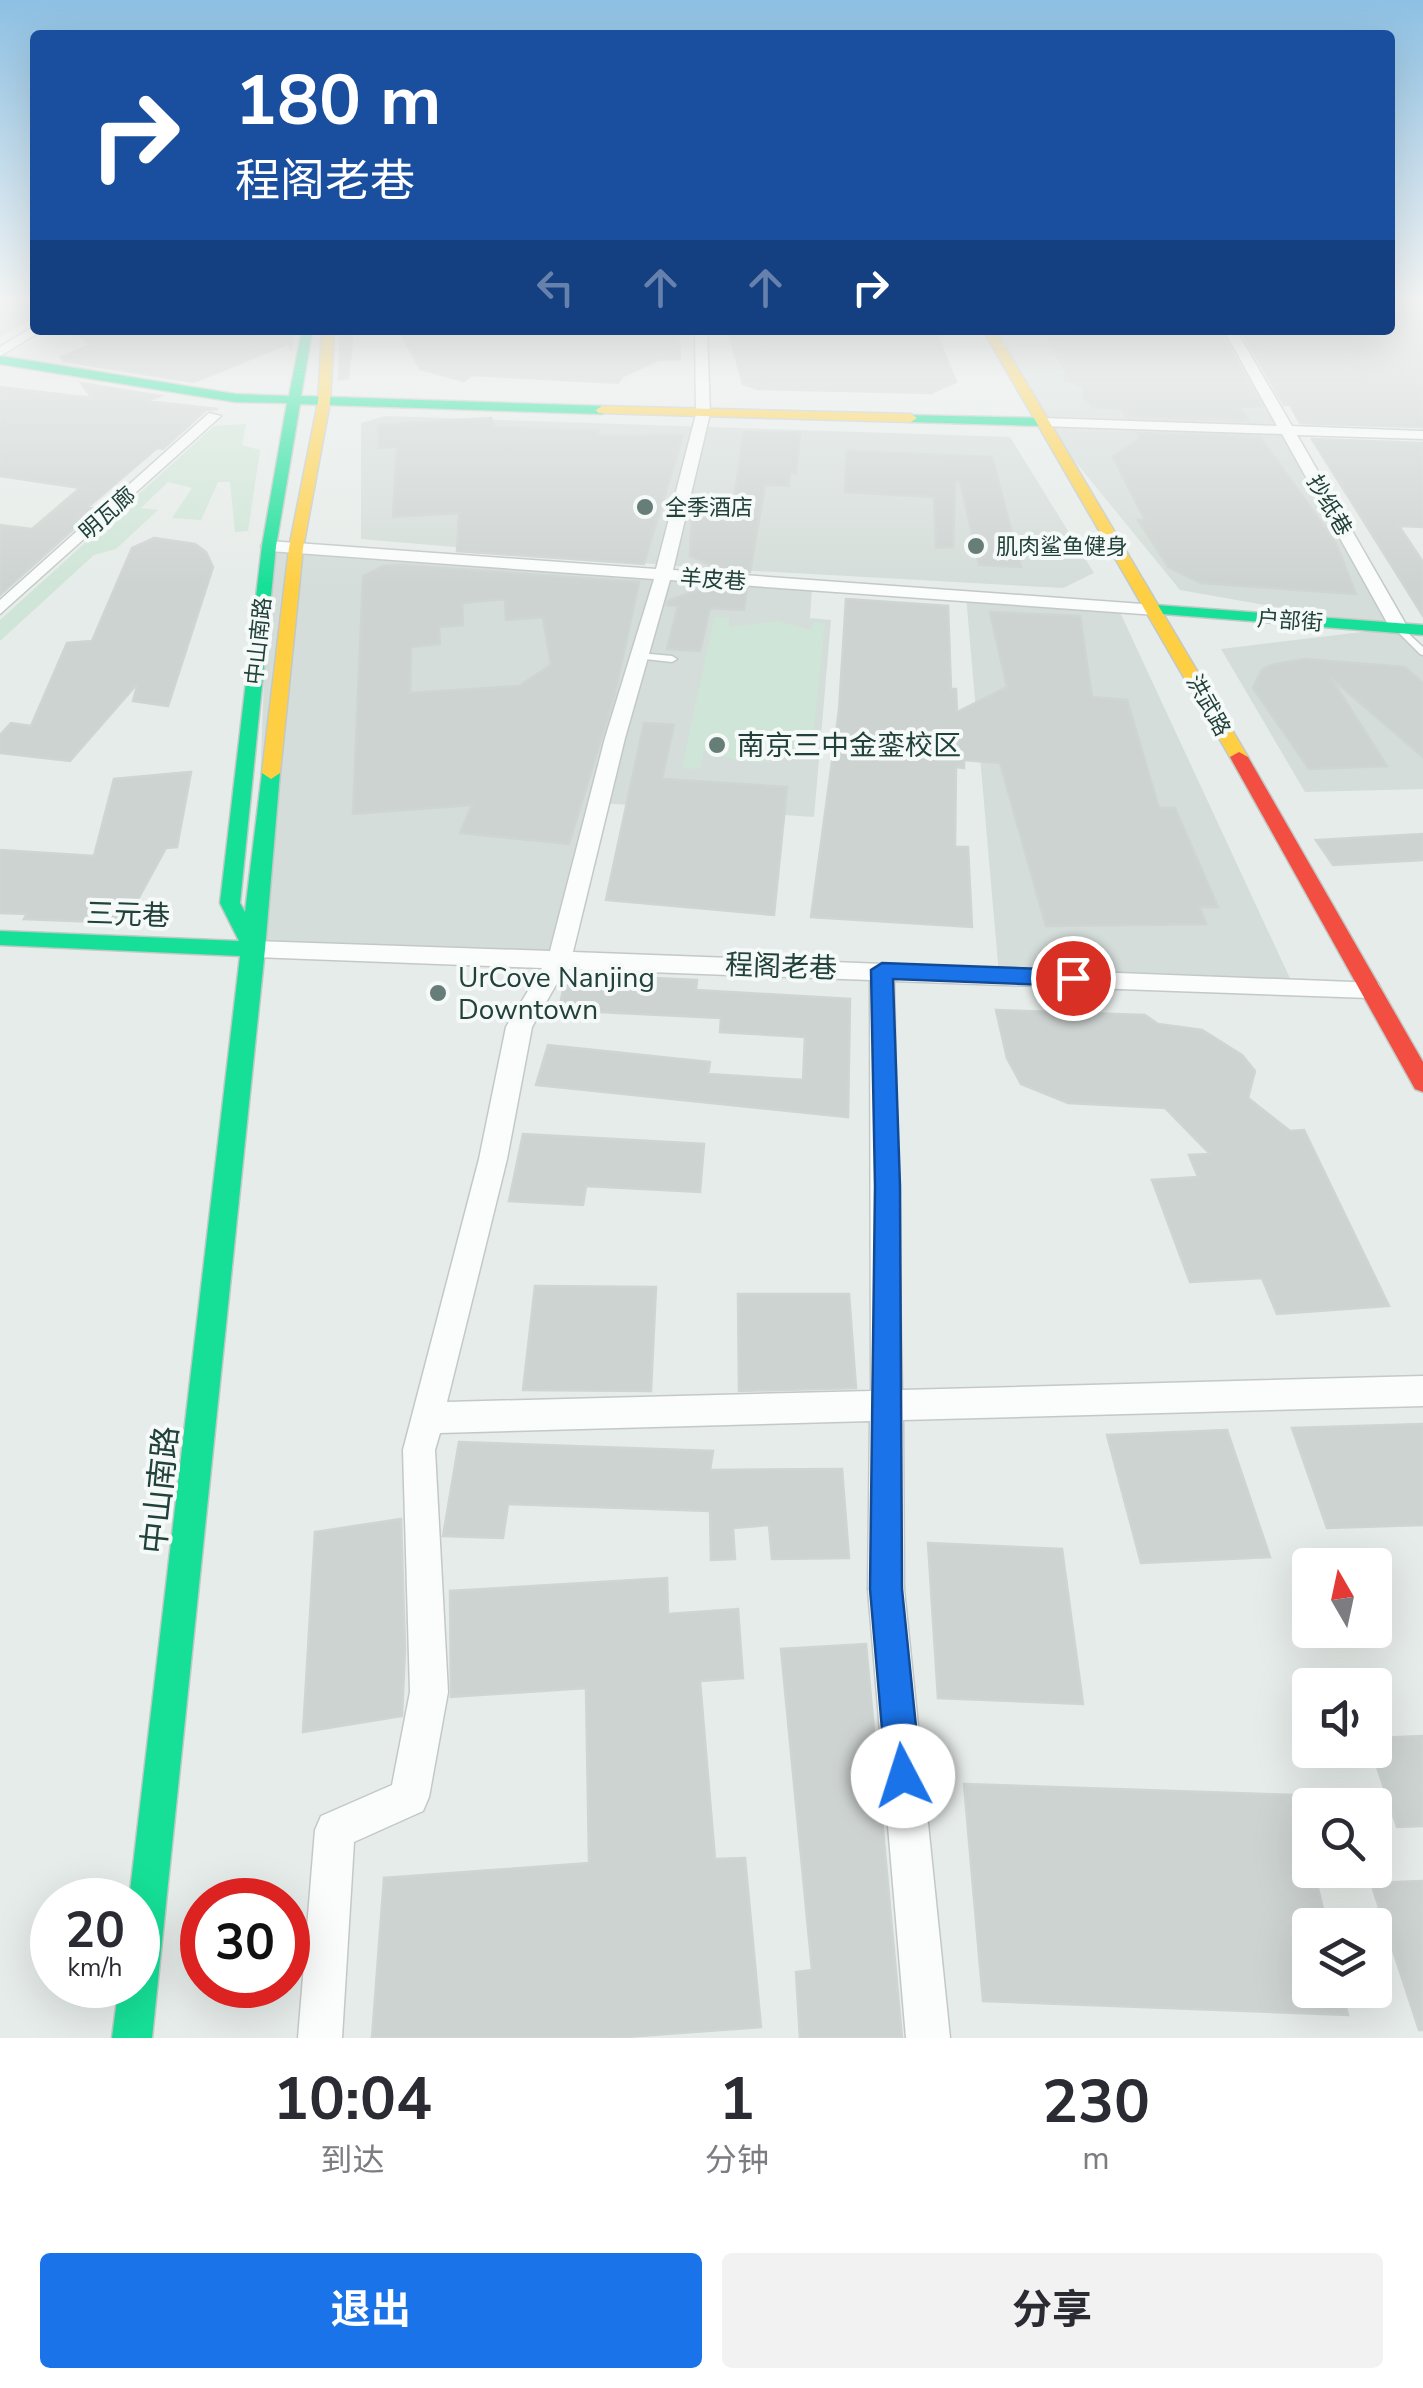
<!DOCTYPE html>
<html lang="zh">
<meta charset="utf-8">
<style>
body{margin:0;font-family:"Nunito Sans","Noto Sans SC",sans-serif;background:#f2f2f3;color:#2b2b33;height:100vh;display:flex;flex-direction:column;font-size:38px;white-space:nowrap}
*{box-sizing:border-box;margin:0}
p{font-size:32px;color:#7c7c81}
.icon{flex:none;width:55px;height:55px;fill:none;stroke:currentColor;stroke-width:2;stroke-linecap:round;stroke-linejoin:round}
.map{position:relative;height:2038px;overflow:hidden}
.details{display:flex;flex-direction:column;background:#fff;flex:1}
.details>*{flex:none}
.top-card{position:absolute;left:30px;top:30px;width:1365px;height:305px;border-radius:10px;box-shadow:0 10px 40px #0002;background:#1a4fa0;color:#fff;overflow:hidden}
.needle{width:65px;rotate:351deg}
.tools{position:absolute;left:1292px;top:1548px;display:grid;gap:20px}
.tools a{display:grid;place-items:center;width:100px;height:100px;border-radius:10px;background:#fff;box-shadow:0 10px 40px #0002;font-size:50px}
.speed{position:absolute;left:30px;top:1878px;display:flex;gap:20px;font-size:50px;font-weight:700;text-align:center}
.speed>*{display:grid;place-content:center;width:130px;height:130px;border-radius:50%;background:#fff;box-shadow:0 10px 40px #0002;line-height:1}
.speed small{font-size:25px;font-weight:400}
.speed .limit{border:15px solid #d22;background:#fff;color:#111}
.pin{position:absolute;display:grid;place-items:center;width:85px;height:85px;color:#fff;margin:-42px;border:5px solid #fff;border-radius:50%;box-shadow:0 2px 10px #0007}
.me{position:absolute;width:110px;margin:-55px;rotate:355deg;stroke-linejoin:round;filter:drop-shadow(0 0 8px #0008)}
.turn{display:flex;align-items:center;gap:35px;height:210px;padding:0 40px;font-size:45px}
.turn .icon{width:130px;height:130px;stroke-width:2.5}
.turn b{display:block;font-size:70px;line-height:85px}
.lanes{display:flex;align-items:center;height:95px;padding:0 40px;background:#0003;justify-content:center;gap:50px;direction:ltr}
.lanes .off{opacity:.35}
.eta{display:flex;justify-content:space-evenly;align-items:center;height:170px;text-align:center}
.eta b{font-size:60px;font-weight:700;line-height:70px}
.action{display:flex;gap:20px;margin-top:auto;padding:20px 40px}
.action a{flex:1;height:115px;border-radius:10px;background:#1a73e8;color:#fff;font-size:40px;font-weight:700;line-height:115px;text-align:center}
.action a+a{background:#f2f2f3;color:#2b2b33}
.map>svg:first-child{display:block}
.built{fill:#d4ddd9}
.green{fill:#cfe5d7}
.building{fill:#cdd3d1;stroke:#cfd5d2;stroke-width:2.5;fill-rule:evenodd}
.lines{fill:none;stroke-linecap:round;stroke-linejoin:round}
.lane-casing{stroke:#c3c9c7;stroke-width:3}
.street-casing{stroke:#c3c9c7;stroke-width:3}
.fast-casing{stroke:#c1c9c6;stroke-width:3}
.slow-casing{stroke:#c1c9c6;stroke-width:3}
.jam-casing{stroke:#c1c9c6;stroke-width:3}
.lane{fill:#fbfcfc;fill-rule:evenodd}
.street{fill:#fbfcfc;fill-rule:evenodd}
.fast{fill:#16e098;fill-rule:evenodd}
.slow{fill:#ffcf43;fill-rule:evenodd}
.jam{fill:#f24e42;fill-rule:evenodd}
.route{fill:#1a73e8;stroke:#114b97;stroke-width:2.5}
.poi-dot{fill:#677d77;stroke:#f5faf8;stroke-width:4}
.labels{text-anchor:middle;stroke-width:8;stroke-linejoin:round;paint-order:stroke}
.far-street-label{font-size:22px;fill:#22413a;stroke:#f5faf8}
.far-poi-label{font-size:22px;fill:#22413a;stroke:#f5faf8;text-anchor:start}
.poi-label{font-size:28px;fill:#22413a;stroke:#f5faf8;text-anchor:start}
.street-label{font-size:28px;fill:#22413a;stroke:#f5faf8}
.near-street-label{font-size:32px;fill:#22413a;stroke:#f5faf8}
</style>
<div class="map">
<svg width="1423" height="2038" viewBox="0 0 1423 2038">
<rect width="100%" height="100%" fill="#e6ece9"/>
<path class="built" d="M 989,330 L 1103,330 L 1118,362 L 1251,367 L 1399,628 L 1423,655 L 1423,789 L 1305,792 L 1221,649 L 1395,628 L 1180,590 L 1043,422 Z
M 385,416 L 1010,437 L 1094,573 L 1063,588 L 701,568 L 361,539 L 361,423 Z
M 269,546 L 812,586 L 810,618 L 831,620 L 814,817 L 599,803 L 560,957 L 254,949 Z
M 966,596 L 1118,608 L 1294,987 L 999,975 Z"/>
<path class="green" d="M 246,424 L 242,445 L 260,450 L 248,531 L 235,532 L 230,482 L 218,482 L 201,520 L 172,518 L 192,488 L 168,482 L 141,508 L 158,510 L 116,549 L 94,555 L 0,641 L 0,620 L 214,426 Z
M 714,617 L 729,618 L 729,627 L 778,621 L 811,630 L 814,622 L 825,623 L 813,739 C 784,772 741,765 704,750 L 700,769 L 682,768 Z"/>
<path class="building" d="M 0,302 L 35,302 L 35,316 L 0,336 Z
M 1390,302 L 1423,302 L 1423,427 L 1300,423 L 1290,405 L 1284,405 L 1241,331 L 1390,336 Z
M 72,330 L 294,330 L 290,350 L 292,342 L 194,382 L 64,361 L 61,357 L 91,345 Z
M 341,330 L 353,330 L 348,378 L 339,379 Z
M 399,330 L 678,330 L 680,359 L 658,360 L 623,376 L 618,383 L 471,375 L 464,381 L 420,369 Z
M 728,330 L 935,330 L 956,382 L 931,393 L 758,389 L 743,384 Z
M 1066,330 L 1220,330 L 1262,406 L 1239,407 L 1249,421 L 1126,417 L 1121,409 L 1093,407 L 1084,398 L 1083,387 L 1065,381 L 1067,374 L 1047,338 L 1072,338 Z
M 81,383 L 160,396 L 147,401 L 218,409 L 206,410 L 163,449 L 157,448 L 88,507 L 97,508 L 0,595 L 0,525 L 32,529 L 80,488 L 0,476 L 0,387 L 92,398 Z
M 491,418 L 495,427 L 598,431 L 596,436 L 683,435 L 644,564 L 457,551 L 459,513 L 393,517 L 397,447 L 379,448 L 378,425 Z
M 744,432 L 800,433 L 796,473 L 790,473 L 789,486 L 765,485 L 750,572 L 721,570 L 690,556 L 692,505 L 733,508 Z
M 1137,433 L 1260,437 L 1336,543 L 1356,594 L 1201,583 L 1168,567 L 1138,520 L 1145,520 L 1113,457 L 1140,438 Z
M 1312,439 L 1423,443 L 1423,527 L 1399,526 L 1423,562 L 1423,616 Z
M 847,451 L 992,457 L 1021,567 L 979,565 L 960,481 L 955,481 L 953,547 L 936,548 L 934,497 L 845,492 Z
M 154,538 L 195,544 L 206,552 L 213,567 L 168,706 L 133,701 L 138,683 L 70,761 L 0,753 L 0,735 L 11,723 L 31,726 L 67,643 L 92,641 L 132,548 Z
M 400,565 L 639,582 L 615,694 L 569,844 L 460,833 L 472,805 L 353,814 L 363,576 L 383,566 ZM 505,599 L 506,620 L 543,617 L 551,665 L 519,686 L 410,693 L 411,647 L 440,644 L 439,627 L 463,625 L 462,603 Z
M 708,586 L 747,589 L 744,610 L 710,608 L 700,651 L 667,649 L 678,606 L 667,605 L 668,601 Z
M 846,599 L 948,606 L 951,689 L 956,689 L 957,712 L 1007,687 L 990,612 L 1080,616 L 1092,697 L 1127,700 L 1159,808 L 1175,808 L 1218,907 L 1200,907 L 1206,924 L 1046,926 L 1000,763 L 964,760 L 964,768 L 956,767 L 955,847 L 968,847 L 972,927 L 811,917 L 839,710 Z
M 1304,659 L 1405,667 L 1423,683 L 1423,757 L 1331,678 L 1387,766 L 1309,769 L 1253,688 L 1262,670 L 1271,665 Z
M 644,723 L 674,725 L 662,779 L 787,787 L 774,915 L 606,900 Z
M 191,772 L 177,847 L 166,848 L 125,923 L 24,919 L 27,914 L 0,913 L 0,850 L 94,856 L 114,779 Z
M 1423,834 L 1423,860 L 1333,865 L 1316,840 Z
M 566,974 L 697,980 L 696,990 L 850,999 L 848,1117 L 536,1085 L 548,1045 L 710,1062 L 708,1074 L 803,1080 L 805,1037 L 720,1032 L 721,1018 L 559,1010 Z
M 996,1010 L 1145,1015 L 1158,1024 L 1202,1030 L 1242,1055 L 1255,1071 L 1248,1098 L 1290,1131 L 1304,1130 L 1389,1306 L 1277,1314 L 1262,1278 L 1190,1282 L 1152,1180 L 1198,1177 L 1189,1155 L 1210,1154 L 1165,1108 L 1068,1103 L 1021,1084 L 1007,1058 Z
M 523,1134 L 704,1144 L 700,1192 L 586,1186 L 583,1205 L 509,1201 Z
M 535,1286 L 656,1287 L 651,1391 L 523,1390 Z
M 738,1294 L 849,1294 L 856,1388 L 739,1391 Z
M 1423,1424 L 1423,1525 L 1327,1528 L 1292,1428 Z
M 1227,1430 L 1270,1557 L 1141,1563 L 1107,1435 Z
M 459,1442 L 713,1451 L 710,1470 L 842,1469 L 849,1558 L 772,1559 L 769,1525 L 733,1528 L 735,1559 L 711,1560 L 710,1511 L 508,1504 L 503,1538 L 443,1536 Z
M 401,1519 L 405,1649 L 402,1716 L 303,1732 L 315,1532 Z
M 928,1543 L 1062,1549 L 1083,1704 L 938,1698 Z
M 667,1578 L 668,1614 L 738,1609 L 743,1678 L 700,1681 L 715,1859 L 745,1858 L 761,2027 L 612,2038 L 372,2038 L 384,1878 L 589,1863 L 586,1688 L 451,1697 L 450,1591 Z
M 866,1644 L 902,2038 L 800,2038 L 796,1972 L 812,1970 L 781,1649 Z
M 1423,1736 L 1423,1826 L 1397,1827 L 1375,1761 L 1375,1738 Z
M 964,1784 L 1295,1795 L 1327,1925 L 1310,1925 L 1310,1990 L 1342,1990 L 1348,2015 L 983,2001 Z
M 1423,1881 L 1423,2030 L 1419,2030 L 1371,1883 Z"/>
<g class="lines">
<g class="lane-casing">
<path id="lane" d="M 1399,625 L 1423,647 L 1423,655 L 1420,654 L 1396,630 L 1395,628 Z
M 639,653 L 672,656 L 677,659 L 672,662 L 636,658 L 636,654 Z"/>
</g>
<g class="street-casing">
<path id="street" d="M 33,327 L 43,330 L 0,356 L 0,347 Z
M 695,330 L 707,330 L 710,414 L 673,570 L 1156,605 L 1165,610 L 1156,615 L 670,580 L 625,738 L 573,952 L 1378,983 L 1381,989 L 1369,998 L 894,981 L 902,1390 L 1423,1376 L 1423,1406 L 903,1420 L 904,1589 L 950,2038 L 906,2038 L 868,1589 L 870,1421 L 440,1433 L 435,1450 L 448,1692 L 429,1797 L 423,1811 L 354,1842 L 342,2038 L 298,2038 L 315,1830 L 321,1816 L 392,1785 L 410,1692 L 403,1450 L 479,1159 L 506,1027 L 542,968 L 254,957 L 242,949 L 254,941 L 550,951 L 605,738 L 654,579 L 269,551 L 261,546 L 269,541 L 656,569 L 696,414 ZM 565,969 L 870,980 L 871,1391 L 447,1402 L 507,1159 L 532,1027 Z
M 1224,330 L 1236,330 L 1292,426 L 1423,431 L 1423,439 L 1297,435 L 1408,628 L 1405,632 L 1390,628 L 1282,434 L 1043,426 L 1036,422 L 1043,418 L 1277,426 Z
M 209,413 L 221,416 L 0,614 L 0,600 Z"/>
</g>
<g class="fast-casing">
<path id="fast" d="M 302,330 L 312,332 L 301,396 L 602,406 L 608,410 L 602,414 L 300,404 L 276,546 L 240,903 L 245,912 L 262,773 L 264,769 L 278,769 L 280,773 L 265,949 L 152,2038 L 112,2038 L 119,1985 L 138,1985 L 138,1900 L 129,1900 L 240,956 L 0,945 L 0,931 L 239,941 L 220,903 L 262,546 L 287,403 L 235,402 L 0,364 L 0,356 L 235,394 L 289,396 Z
M 906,415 L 1043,418 L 1049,422 L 1043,426 L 911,422 L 906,421 Z
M 1156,605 L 1423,625 L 1423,635 L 1150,613 L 1150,607 Z"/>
</g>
<g class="slow-casing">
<path id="slow" d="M 322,330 L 334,330 L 330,402 L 303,548 L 280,773 L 271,779 L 262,773 L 289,548 L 318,402 Z
M 983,330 L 995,330 L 1248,757 L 1245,761 L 1233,761 L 1230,757 Z
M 602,406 L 911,414 L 917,418 L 911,422 L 598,413 L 596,410 Z"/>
</g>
<g class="jam-casing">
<path id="jam" d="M 1239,752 L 1248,757 L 1423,1062 L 1423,1092 L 1415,1089 L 1230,757 Z"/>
</g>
<use href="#lane" class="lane"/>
<use href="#street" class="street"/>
<use href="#fast" class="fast"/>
<use href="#slow" class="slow"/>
<use href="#jam" class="jam"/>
</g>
<linearGradient id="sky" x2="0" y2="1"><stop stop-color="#8dc0e3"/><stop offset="0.51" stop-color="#f4f6f5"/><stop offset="1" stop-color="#f4f6f5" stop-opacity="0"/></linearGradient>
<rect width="1423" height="587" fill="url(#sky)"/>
<path class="route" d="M 882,963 L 1073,970 L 1084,978 L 1073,986 L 893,979 L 900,1186 L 902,1589 L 921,1776 L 916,1788 L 903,1794 L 891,1788 L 886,1776 L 870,1589 L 875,1186 L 871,970 Z"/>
<g class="poi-dot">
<circle cx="645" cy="507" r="10"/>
<circle cx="976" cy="546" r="10"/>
<circle cx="717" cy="745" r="10"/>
<circle cx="438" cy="993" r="10"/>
</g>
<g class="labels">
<g class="far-street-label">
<text transform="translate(1330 505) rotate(60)" y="8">抄纸巷</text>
<text transform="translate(107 513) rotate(-42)" y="8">明瓦廊</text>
<text transform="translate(713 579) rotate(4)" y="8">羊皮巷</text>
<text transform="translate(1290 620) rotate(4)" y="8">户部街</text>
<text transform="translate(258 641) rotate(-84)" y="8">中山南路</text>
<text transform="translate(1209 705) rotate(61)" y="8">洪武路</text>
</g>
<g class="far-poi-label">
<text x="665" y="515">全季酒店</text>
<text x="996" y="554">肌肉鲨鱼健身</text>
</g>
<g class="poi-label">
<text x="737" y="755">南京三中金銮校区</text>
<text x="458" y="987">UrCove Nanjing<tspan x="458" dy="32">Downtown</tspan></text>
</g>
<g class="street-label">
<text transform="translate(128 914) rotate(2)" y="10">三元巷</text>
<text transform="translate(781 966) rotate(2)" y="10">程阁老巷</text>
</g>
<g class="near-street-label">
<text transform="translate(160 1490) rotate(-84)" y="11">中山南路</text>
</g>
</g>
</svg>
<div class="tools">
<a><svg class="needle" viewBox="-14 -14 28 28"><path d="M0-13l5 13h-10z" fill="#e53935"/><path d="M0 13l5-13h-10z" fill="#7c7c81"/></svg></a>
<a><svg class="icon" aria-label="sound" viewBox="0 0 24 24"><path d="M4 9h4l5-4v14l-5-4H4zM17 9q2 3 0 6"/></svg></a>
<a><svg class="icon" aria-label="search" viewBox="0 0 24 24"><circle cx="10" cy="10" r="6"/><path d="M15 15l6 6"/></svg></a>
<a><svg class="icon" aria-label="layers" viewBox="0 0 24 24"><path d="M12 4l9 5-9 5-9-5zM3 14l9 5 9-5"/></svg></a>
</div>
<div class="speed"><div>20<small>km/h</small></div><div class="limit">30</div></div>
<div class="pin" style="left:1073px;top:978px;background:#d93025"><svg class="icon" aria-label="arrive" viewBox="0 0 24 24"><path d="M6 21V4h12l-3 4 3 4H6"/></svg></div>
<svg class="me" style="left:903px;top:1776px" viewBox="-20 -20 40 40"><circle r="19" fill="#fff"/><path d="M0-13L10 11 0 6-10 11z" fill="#1a73e8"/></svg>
<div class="top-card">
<div class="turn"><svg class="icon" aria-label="right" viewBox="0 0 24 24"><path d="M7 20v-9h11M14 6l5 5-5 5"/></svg><div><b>180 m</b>程阁老巷</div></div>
<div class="lanes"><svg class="icon off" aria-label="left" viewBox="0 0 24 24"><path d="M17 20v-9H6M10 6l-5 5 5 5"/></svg><svg class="icon off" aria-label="ahead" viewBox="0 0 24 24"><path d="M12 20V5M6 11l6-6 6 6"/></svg><svg class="icon off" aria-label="ahead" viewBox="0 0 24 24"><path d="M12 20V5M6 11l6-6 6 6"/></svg><svg class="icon" aria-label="right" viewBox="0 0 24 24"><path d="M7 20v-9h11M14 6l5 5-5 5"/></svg></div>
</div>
</div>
<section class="details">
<div class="eta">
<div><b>10:04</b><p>到达</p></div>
<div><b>1</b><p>分钟</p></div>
<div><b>230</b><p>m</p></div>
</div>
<div class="action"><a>退出</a><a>分享</a></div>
</section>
